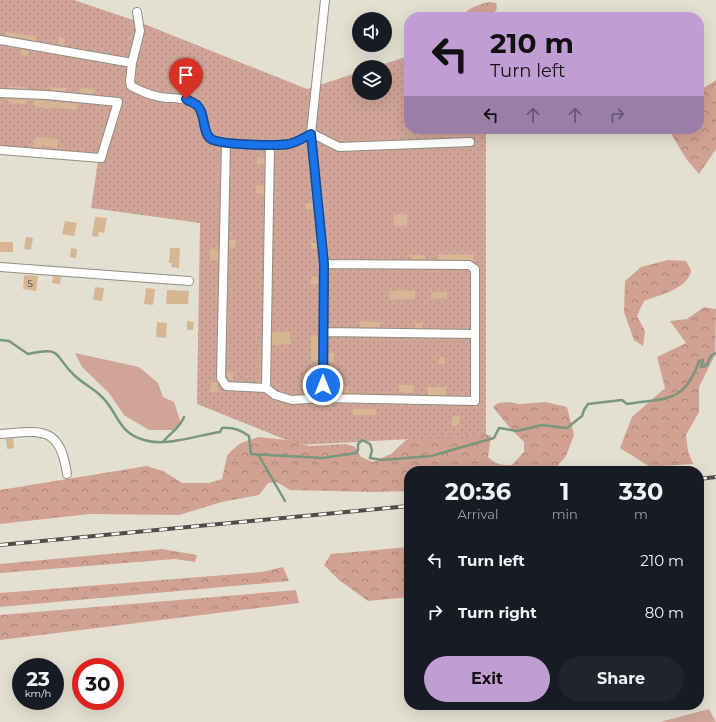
<!DOCTYPE html>
<style>
body{margin:0;font-family:Montserrat,sans-serif;background:#20242c;color:#f1f3f6;height:100vh;display:flex;flex-direction:column;font-size:15px;white-space:nowrap}
*{box-sizing:border-box;margin:0}
p{font-size:13px;color:#9ea1a6}
.icon{flex:none;width:22px;height:22px;fill:none;stroke:currentColor;stroke-width:2;stroke-linecap:round;stroke-linejoin:round}
.map{position:relative;flex:1;overflow:hidden}
.drawer{position:absolute;left:404px;top:466px;width:300px;height:244px;display:flex;flex-direction:column;background:#171b24;border-radius:16px;box-shadow:0 4px 16px #0002}
.drawer>*{flex:none}
.banner{position:absolute;left:404px;top:12px;width:300px;height:122px;border-radius:16px;box-shadow:0 4px 16px #0002;background:#c09ed3;color:#111;overflow:hidden}
.controls{position:absolute;left:352px;top:12px;display:grid;gap:8px}
.controls a{display:grid;place-items:center;width:40px;height:40px;border-radius:50%;background:#171b24;box-shadow:0 4px 16px #0002;font-size:20px}
.speed{position:absolute;left:12px;top:658px;display:flex;gap:8px;font-size:20px;font-weight:700;text-align:center}
.speed>*{display:grid;place-content:center;width:52px;height:52px;border-radius:50%;background:#171b24;box-shadow:0 4px 16px #0002;line-height:1}
.speed small{font-size:10px;font-weight:400}
.speed .limit{border:6px solid #d22;background:#fff;color:#111}
.pin{position:absolute;display:grid;place-items:center;width:34px;height:34px;color:#fff;margin:-41px -17px;border-radius:50% 50% 50% 0;rotate:-45deg;box-shadow:0 0 4px #0007}
.pin .icon{rotate:45deg}
.me{position:absolute;width:44px;margin:-22px;rotate:0deg;stroke-linejoin:round;filter:drop-shadow(0 0 3px #0008)}
.turn{display:flex;align-items:center;gap:14px;height:84px;padding:0 20px;font-size:18px}
.turn .icon{width:52px;height:52px;stroke-width:2.5}
.turn b{display:block;font-size:28px;line-height:34px}
.lanes{display:flex;align-items:center;height:38px;padding:0 20px;background:#0003;justify-content:center;gap:20px;direction:ltr}
.lanes .off{opacity:.35}
.eta{display:flex;justify-content:space-evenly;align-items:center;height:68px;text-align:center}
.eta b{font-size:24px;font-weight:700;line-height:28px}
.primary-button{display:flex;gap:8px;margin-top:auto;padding:8px 20px}
.primary-button a{flex:1;height:46px;border-radius:24px;background:#c09ed3;color:#111;font-size:16px;font-weight:700;line-height:46px;text-align:center}
.primary-button a+a{background:#20242c;color:#f1f3f6}
ul{padding:0;list-style:none}
li{display:flex;align-items:center;gap:12px;height:52px;padding:0 20px}
li div{flex:1}
li b{display:block;font-size:15px}
li em{font-style:normal}
.map>svg:first-child{display:block}
.grass{fill:#d0a598}
.forest{fill:url(#forest-crowns)}
.park{fill:url(#park-dots)}
.lines{fill:none;stroke-linecap:round;stroke-linejoin:round}
.stream{stroke:#79967f;stroke-width:2.5}
.building{fill:#d7b694}
.minor-casing{stroke:#918e80;stroke-width:10}
.minor{stroke:#fff;stroke-width:8}
.rail-casing{stroke:#4f4e46;stroke-width:4}
.rail{stroke:#fff;stroke-width:2.5;stroke-dasharray:8;stroke-linecap:butt}
.route-casing{stroke:#114b97;stroke-width:10}
.route{stroke:#1a73e8;stroke-width:7}
.labels{text-anchor:middle;stroke-width:3;stroke-linejoin:round;paint-order:stroke}
.number-label{font-size:10px;fill:#4b4235}
</style>
<div class="map">
<svg width="716" height="722" viewBox="0 0 716 722">
<defs>
<pattern id="forest-crowns" width="20" height="18" patternUnits="userSpaceOnUse"><rect width="20" height="18" fill="#d1a293"/><path d="M2 6a3 3 0 1 1 6 0M12 15a3 3 0 1 1 6 0" fill="none" stroke="#a98377"/></pattern>
<pattern id="park-dots" width="8" height="8" patternUnits="userSpaceOnUse"><rect width="8" height="8" fill="#d0a598"/><path d="M2 2h.1M6 6h.1" fill="none" stroke="#b28d82" stroke-width="1.8" stroke-linecap="round"/></pattern>
</defs>
<rect width="100%" height="100%" fill="#e3e0d2"/>
<path class="grass" d="M 75,353 L 139,367 L 158,383 L 163,397 L 174,402 L 181,423 L 173,430 L 149,430 L 124,415 L 109,393 L 82,367 Z
M 709,709 L 716,722 L 660,722 Z"/>
<path class="forest" d="M 489,2 L 496,3 L 497,8 L 492,17 L 463,17 C 467,7 479,5 489,2 Z
M 716,80 L 716,149 L 699,174 L 687,160 L 668,129 L 699,129 L 699,91 Z
M 668,260 L 686,261 L 691,270 C 689,289 659,295 644,301 L 637,316 L 645,331 L 643,346 L 634,340 L 624,312 L 625,281 L 641,267 Z
M 704,307 L 716,309 L 715,355 L 699,387 L 699,412 L 686,435 L 688,451 L 693,464 L 650,467 L 620,448 L 632,417 L 665,388 L 657,357 L 686,343 L 670,321 L 687,319 Z
M 510,402 L 519,404 L 546,402 L 567,407 L 574,435 L 566,456 L 553,471 L 409,471 L 409,491 L 375,492 L 290,490 L 277,482 L 268,483 L 259,495 L 222,502 L 179,515 L 90,514 L 0,524 L 0,490 L 147,466 L 163,471 L 182,483 L 209,483 L 222,479 L 227,456 L 231,451 L 241,443 L 258,437 L 287,440 L 309,446 L 346,444 L 355,447 L 361,457 L 373,462 L 391,454 L 406,440 L 422,435 L 482,433 L 491,436 L 488,457 C 496,465 501,465 512,465 L 524,452 L 524,442 L 509,427 L 493,407 L 498,403 Z
M 409,547 L 409,597 L 368,601 L 339,580 L 324,565 L 331,554 Z
M 162,549 L 197,555 L 195,562 L 175,559 L 0,573 L 0,564 Z
M 283,567 L 289,581 L 0,607 L 0,593 L 262,572 Z
M 296,590 L 299,603 L 0,640 L 0,615 Z"/>
<path class="park" d="M 0,0 L 74,0 L 139,22 L 307,89 L 359,72 L 359,93 L 385,93 L 385,67 L 374,67 L 409,56 L 409,129 L 486,129 L 486,435 L 299,445 L 197,404 L 200,223 L 91,208 L 98,161 L 0,151 Z"/>
<g class="lines">
<path class="stream" d="M 0,340 L 9,341 L 28,354 C 63,346 53,355 74,375 C 82,383 93,388 101,396 C 118,411 117,433 144,440 C 166,447 198,435 220,432 L 222,428 C 233,427 241,430 249,436 L 251,454 L 323,458 L 356,453 L 358,450 L 358,444 L 362,440 L 370,444 L 372,450 L 370,458 L 382,460 L 431,456 L 494,438 L 499,428 L 517,431 L 542,425 L 567,428 L 582,416 L 584,410 L 588,404 L 622,400 L 627,404 C 666,398 685,403 699,361 L 703,360 L 701,367 C 710,366 707,362 711,356 L 716,353
M 163,442 C 170,433 180,428 184,417
M 258,454 L 285,501"/>
</g>
<path class="building" d="M 6,32 L 36,36 L 35,41 L 6,35 Z
M 59,37 L 65,38 L 64,46 L 58,44 Z
M 22,49 L 29,51 L 28,56 L 21,55 Z
M 8,86 L 26,87 L 26,89 L 8,88 Z
M 50,87 L 66,88 L 66,91 L 50,90 Z
M 81,88 L 95,89 L 94,94 L 80,93 Z
M 8,99 L 26,100 L 25,105 L 8,102 Z
M 34,100 L 78,104 L 77,110 L 49,107 L 49,109 L 42,108 L 42,107 L 34,106 Z
M 35,137 L 59,139 L 57,148 L 42,145 L 42,148 L 33,147 Z
M 257,157 L 264,158 L 264,164 L 257,164 Z
M 256,186 L 264,186 L 264,194 L 256,194 Z
M 306,203 L 312,203 L 313,209 L 306,210 Z
M 394,214 L 407,214 L 407,226 L 394,226 Z
M 95,217 L 107,218 L 104,233 L 99,232 L 98,237 L 92,236 Z
M 65,221 L 77,223 L 74,236 L 62,234 Z
M 26,237 L 33,238 L 31,250 L 24,249 Z
M 229,240 L 235,240 L 235,248 L 229,247 Z
M 0,242 L 13,242 L 13,252 L 0,252 Z
M 311,243 L 316,243 L 317,249 L 311,249 Z
M 71,248 L 77,249 L 76,258 L 70,257 Z
M 170,248 L 180,248 L 179,268 L 171,267 L 172,263 L 169,263 Z
M 210,249 L 218,249 L 218,260 L 210,260 Z
M 438,254 L 474,254 L 474,261 L 438,259 Z
M 410,255 L 425,255 L 426,259 L 411,259 Z
M 24,275 L 38,276 L 36,291 L 23,289 Z
M 53,276 L 61,277 L 60,284 L 52,283 Z
M 311,277 L 318,277 L 318,284 L 311,284 Z
M 95,287 L 104,288 L 102,301 L 93,300 Z
M 146,288 L 155,289 L 153,305 L 144,304 Z
M 167,290 L 189,291 L 188,304 L 166,304 Z
M 401,290 L 415,291 L 415,299 L 390,299 L 389,291 Z
M 431,292 L 447,292 L 447,298 L 431,299 Z
M 187,321 L 194,322 L 193,330 L 187,330 Z
M 360,321 L 380,322 L 380,327 L 360,327 Z
M 157,322 L 167,323 L 166,338 L 156,337 Z
M 415,323 L 422,323 L 422,328 L 415,328 Z
M 272,332 L 290,332 L 291,344 L 272,345 Z
M 311,335 L 318,336 L 318,362 L 312,362 L 311,359 Z
M 329,353 L 334,353 L 334,362 L 329,362 Z
M 439,357 L 445,357 L 445,364 L 439,364 Z
M 227,373 L 233,373 L 233,380 L 229,380 Z
M 211,382 L 217,382 L 218,392 L 210,392 Z
M 399,385 L 414,385 L 414,393 L 399,392 Z
M 349,386 L 349,393 L 330,393 L 329,387 Z
M 427,387 L 446,387 L 446,395 L 428,395 Z
M 353,409 L 376,409 L 376,415 L 353,415 Z
M 452,416 L 459,416 L 459,425 L 452,426 Z
M 13,438 L 14,448 L 7,449 L 6,439 Z"/>
<g class="lines">
<g class="minor-casing">
<path id="minor" d="M 0,40 L 132,63 L 130,81 L 131,86 C 140,91 150,95 160,97 C 171,99 182,97 192,102 C 208,111 200,131 211,139 C 219,145 278,146 289,144 C 297,142 304,138 311,133
M 132,63 L 140,31 L 137,12
M 0,93 L 47,95 L 118,102 L 101,158 L 0,150
M 311,133 L 339,147 L 470,142
M 226,143 L 221,378 L 226,386 L 266,388 L 275,395 L 292,400 L 323,398 L 475,401 L 475,269 L 469,265 L 324,264
M 0,267 L 189,281
M 324,332 L 475,334
M 266,388 L 270,145
M 323,398 L 324,264 L 311,133 L 325,0
M 0,434 C 41,431 60,425 67,474"/>
</g>
<use href="#minor" class="minor"/>
<g class="rail-casing">
<path id="rail" d="M 699,479 L 716,477
M 0,545 L 409,506"/>
</g>
<use href="#rail" class="rail"/>
</g>
<g class="lines">
<g class="route-casing">
<path id="route" d="M 186,99 C 189,101 194,103 197,105 C 206,114 202,133 211,139 C 221,145 276,146 289,144 C 297,142 304,138 311,134 L 324,264 L 323,385"/>
</g>
<use href="#route" class="route"/>
</g>
<g class="labels">
<g class="number-label">
<text x="30" y="287">5</text>
</g>
</g>
</svg>
<div class="controls">
<a><svg class="icon" aria-label="sound" viewBox="0 0 24 24"><path d="M4 9h4l5-4v14l-5-4H4zM17 9q2 3 0 6"/></svg></a>
<a><svg class="icon" aria-label="layers" viewBox="0 0 24 24"><path d="M12 4l9 5-9 5-9-5zM3 14l9 5 9-5"/></svg></a>
</div>
<div class="speed"><div>23<small>km/h</small></div><div class="limit">30</div></div>
<div class="pin" style="left:186px;top:99px;background:#d93025"><svg class="icon" aria-label="arrive" viewBox="0 0 24 24"><path d="M6 21V4h12l-3 4 3 4H6"/></svg></div>
<svg class="me" style="left:323px;top:385px" viewBox="-20 -20 40 40"><circle r="17" fill="#1a73e8" stroke="#fff" stroke-width="3"/><path d="M0-11L8 9 0 5-8 9z" fill="#fff"/></svg>
<div class="banner">
<div class="turn"><svg class="icon" aria-label="left" viewBox="0 0 24 24"><path d="M17 20v-9H6M10 6l-5 5 5 5"/></svg><div><b>210 m</b>Turn left</div></div>
<div class="lanes"><svg class="icon" aria-label="left" viewBox="0 0 24 24"><path d="M17 20v-9H6M10 6l-5 5 5 5"/></svg><svg class="icon off" aria-label="ahead" viewBox="0 0 24 24"><path d="M12 20V5M6 11l6-6 6 6"/></svg><svg class="icon off" aria-label="ahead" viewBox="0 0 24 24"><path d="M12 20V5M6 11l6-6 6 6"/></svg><svg class="icon off" aria-label="right" viewBox="0 0 24 24"><path d="M7 20v-9h11M14 6l5 5-5 5"/></svg></div>
</div>
<section class="drawer">
<div class="eta">
<div><b>20:36</b><p>Arrival</p></div>
<div><b>1</b><p>min</p></div>
<div><b>330</b><p>m</p></div>
</div>
<ul>
<li><svg class="icon" aria-label="left" viewBox="0 0 24 24"><path d="M17 20v-9H6M10 6l-5 5 5 5"/></svg><div><b>Turn left</b></div><em>210 m</em></li>
<li><svg class="icon" aria-label="right" viewBox="0 0 24 24"><path d="M7 20v-9h11M14 6l5 5-5 5"/></svg><div><b>Turn right</b></div><em>80 m</em></li>
</ul>
<div class="primary-button"><a>Exit</a><a>Share</a></div>
</section>
</div>
